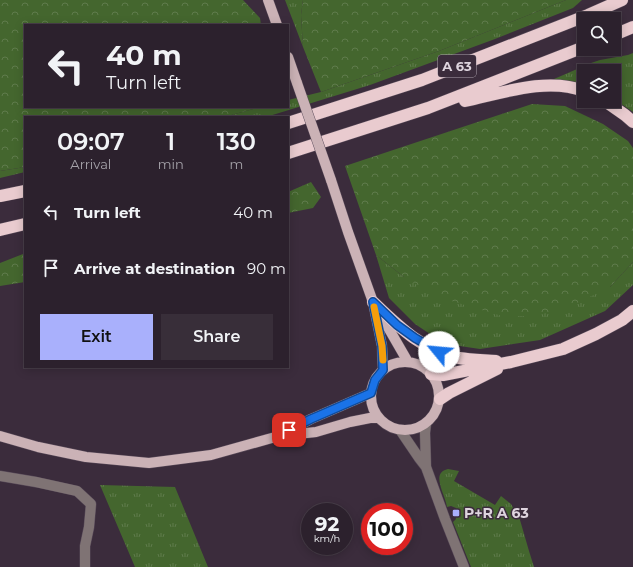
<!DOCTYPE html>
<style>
body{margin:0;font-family:Montserrat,sans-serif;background:#382e39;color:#f1f3f6;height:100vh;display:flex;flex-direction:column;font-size:15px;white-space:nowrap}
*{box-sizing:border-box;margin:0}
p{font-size:13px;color:#a6a3aa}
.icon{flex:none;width:22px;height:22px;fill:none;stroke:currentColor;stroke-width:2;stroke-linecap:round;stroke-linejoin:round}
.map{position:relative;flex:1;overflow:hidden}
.drawer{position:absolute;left:24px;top:116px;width:265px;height:252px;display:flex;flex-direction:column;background:#2c212d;border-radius:0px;box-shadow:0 2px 10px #0003,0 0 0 1px #483e49}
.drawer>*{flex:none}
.guide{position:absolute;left:24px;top:24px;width:265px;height:84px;border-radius:0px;box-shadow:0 2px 10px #0003,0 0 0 1px #483e49;background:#2c212d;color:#f1f3f6;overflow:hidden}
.tools{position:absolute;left:577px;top:12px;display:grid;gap:8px}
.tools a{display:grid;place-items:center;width:44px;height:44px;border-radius:0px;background:#2c212d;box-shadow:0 2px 10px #0003,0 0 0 1px #483e49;font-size:20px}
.speed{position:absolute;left:301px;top:503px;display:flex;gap:8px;font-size:20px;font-weight:700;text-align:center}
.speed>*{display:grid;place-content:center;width:52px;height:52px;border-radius:50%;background:#2c212d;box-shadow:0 2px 10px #0003,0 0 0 1px #483e49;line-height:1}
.speed small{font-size:10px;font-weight:400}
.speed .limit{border:6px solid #d22;background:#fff;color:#111}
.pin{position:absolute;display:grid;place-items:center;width:34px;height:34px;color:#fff;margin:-17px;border-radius:8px;box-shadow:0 2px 6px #0006}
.me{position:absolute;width:44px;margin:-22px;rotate:298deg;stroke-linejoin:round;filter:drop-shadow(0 0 3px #0008)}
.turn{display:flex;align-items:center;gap:14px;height:84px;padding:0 16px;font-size:18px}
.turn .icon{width:52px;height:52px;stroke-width:2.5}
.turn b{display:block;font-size:28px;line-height:34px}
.eta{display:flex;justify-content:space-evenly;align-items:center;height:68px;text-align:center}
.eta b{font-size:24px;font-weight:600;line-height:28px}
.button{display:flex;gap:8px;margin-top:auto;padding:8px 16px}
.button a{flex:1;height:46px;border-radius:0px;background:#a9b0fc;color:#111;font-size:16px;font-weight:600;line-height:46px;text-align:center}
.button a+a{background:#382e39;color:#f1f3f6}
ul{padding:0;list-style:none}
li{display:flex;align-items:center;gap:12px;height:56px;padding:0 16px}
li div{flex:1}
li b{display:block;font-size:15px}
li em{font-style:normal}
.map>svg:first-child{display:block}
.grass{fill:url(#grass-tufts)}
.forest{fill:url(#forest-crowns)}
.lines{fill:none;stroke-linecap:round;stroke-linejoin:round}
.minor-casing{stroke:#584a59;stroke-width:11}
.major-casing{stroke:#584a59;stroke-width:11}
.highway-casing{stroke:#584a59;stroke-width:13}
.minor{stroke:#7f7374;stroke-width:10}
.major{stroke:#cbb2b6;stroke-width:10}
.highway{stroke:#e9cbcf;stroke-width:12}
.major-bridge-casing{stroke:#584a59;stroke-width:11;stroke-linecap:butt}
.major-bridge{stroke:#cbb2b6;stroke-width:10}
.route-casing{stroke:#114b97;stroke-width:10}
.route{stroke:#1a73e8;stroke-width:7}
.slow{stroke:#f59e0b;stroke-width:7}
.poi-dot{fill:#a9b0fc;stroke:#3b2c3c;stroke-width:1.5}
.labels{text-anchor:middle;stroke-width:3;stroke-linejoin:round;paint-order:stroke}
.shield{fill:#3b2c3c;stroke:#ada2ad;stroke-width:1}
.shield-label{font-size:13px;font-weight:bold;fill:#ded4de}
.poi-label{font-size:14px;font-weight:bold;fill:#ded4de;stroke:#3b2c3c;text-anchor:start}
</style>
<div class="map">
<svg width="633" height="567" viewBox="0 0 633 567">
<defs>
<pattern id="grass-tufts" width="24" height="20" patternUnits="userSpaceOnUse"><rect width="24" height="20" fill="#44662e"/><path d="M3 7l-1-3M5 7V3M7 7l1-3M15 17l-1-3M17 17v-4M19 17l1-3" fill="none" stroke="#5f7b4c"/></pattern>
<pattern id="forest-crowns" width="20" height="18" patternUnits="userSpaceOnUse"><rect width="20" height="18" fill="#44662e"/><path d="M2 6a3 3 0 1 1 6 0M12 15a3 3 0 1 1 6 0" fill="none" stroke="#5f7b4c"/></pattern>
</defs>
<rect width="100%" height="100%" fill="#3b2c3c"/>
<path class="grass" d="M 285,0 L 303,0 L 301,15 L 303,47 Z
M 566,0 L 582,0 L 573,8 L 495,39 L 370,85 L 266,117 L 224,117 L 261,107 L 288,107 L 288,100 L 321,92 L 439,51 Z
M 633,53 L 633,112 L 614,99 L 614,71 L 584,71 L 584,86 L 554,80 L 554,79 L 591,63 L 600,60 L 628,55 Z
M 25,167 L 25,172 L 0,178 L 0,171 Z
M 376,255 L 404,277 L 610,287 L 633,262 L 633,285 L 605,311 L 540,340 L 480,349 L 446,344 L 427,332 L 415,324 L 389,298 Z
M 448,469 L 459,471 L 454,481 L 495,505 L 501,496 L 511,504 L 520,520 L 529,551 L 534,567 L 471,567 L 453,522 L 456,519 L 455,515 L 458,514 L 456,508 L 451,506 L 447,507 C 446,502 444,496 442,491 C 439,481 436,472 448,469 Z
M 100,485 L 175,487 L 208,567 L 135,567 Z"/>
<path class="forest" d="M 0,0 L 243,0 L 260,18 L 261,25 L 25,25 L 25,107 L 261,107 L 224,117 L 25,117 L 25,167 L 0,171 Z
M 303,0 L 566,0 L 439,51 L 321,92 L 303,47 L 301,15 Z
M 532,104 L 565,106 L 603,124 L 628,141 L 633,148 L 633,262 L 610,287 L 573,305 L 536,316 L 502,316 L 438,297 L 404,277 L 376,255 L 345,166 Z
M 311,182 L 321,197 L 313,208 L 288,213 L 288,192 Z
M 23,254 L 25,254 L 25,282 L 0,286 L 0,263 Z"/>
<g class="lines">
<g class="minor-casing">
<path id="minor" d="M 426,424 L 425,433 L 426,467 L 445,519 L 464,567
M 400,430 L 419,458 L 426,467
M 0,476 L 36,482 L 77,491 L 91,504 L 89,527 L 85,546 L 85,567"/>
</g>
<g class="major-casing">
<path id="major" d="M 268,0 L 277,25
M 288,57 L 297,83
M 331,180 L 348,232 L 373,302 L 382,346 L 383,370
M 378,310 L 408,362
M371 396a34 34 0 1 1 68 0a34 34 0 1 1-68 0Z
M 284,433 L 311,419 L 371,393
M 0,436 L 38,447 L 86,457 L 149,463 L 211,455 L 279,436 L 316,432 L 350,422 L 370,418 L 379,418"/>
</g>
<g class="highway-casing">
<path id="highway" d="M 614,35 L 633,27
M 465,101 C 502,93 547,77 584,91
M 605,101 L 625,115 L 633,122
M 288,123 L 422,80 L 588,15 L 622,0
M 288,153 L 428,108 L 584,47
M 0,196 L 25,191
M 0,230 L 25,224
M 373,302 C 397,325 424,352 459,358 C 471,360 484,360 496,361
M 431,374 L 443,375 L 511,362 L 563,349 L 596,334 L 622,320 L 633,311
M 440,399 L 449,393 L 497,369"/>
</g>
<use href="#minor" class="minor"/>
<use href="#major" class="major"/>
<use href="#highway" class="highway"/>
<g class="major-bridge-casing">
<path id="major-bridge" d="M 297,83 L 331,180"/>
</g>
<use href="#major-bridge" class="major-bridge"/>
</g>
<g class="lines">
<g class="route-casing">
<path id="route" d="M 289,430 L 311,419 L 371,393 L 375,380 L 383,370 L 382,346 L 373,302 L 397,325 L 415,338 L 439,352"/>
</g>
<use href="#route" class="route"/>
<path class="slow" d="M 374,307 L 382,346 L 383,360"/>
</g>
<rect class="poi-dot" x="452" y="509" width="8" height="8" rx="2"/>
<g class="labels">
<rect class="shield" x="438" y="55" width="38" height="22" rx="3"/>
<g class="shield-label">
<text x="457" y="71">A 63</text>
</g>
<g class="poi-label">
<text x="464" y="518">P+R A 63</text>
</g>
</g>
</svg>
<div class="tools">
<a><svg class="icon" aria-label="search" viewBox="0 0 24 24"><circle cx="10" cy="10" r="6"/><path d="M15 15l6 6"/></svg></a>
<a><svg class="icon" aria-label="layers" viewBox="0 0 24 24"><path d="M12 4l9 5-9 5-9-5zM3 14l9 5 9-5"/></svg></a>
</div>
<div class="speed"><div>92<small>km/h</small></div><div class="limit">100</div></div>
<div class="pin" style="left:289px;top:430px;background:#d93025"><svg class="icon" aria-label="arrive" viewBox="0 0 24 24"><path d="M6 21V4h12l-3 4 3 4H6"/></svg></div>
<svg class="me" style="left:439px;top:352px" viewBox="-20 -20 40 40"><circle r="19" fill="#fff"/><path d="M0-13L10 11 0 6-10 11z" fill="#1a73e8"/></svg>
<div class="guide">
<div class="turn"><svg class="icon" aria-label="left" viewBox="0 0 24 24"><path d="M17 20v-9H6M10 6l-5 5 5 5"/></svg><div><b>40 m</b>Turn left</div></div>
</div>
<section class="drawer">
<div class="eta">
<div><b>09:07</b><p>Arrival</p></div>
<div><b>1</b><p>min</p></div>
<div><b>130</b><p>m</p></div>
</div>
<ul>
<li><svg class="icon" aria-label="left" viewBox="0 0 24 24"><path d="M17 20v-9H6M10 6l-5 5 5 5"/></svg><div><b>Turn left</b></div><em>40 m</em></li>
<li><svg class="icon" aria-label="arrive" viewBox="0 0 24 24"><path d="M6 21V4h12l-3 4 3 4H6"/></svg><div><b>Arrive at destination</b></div><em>90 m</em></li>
</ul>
<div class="button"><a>Exit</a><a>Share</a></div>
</section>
</div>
